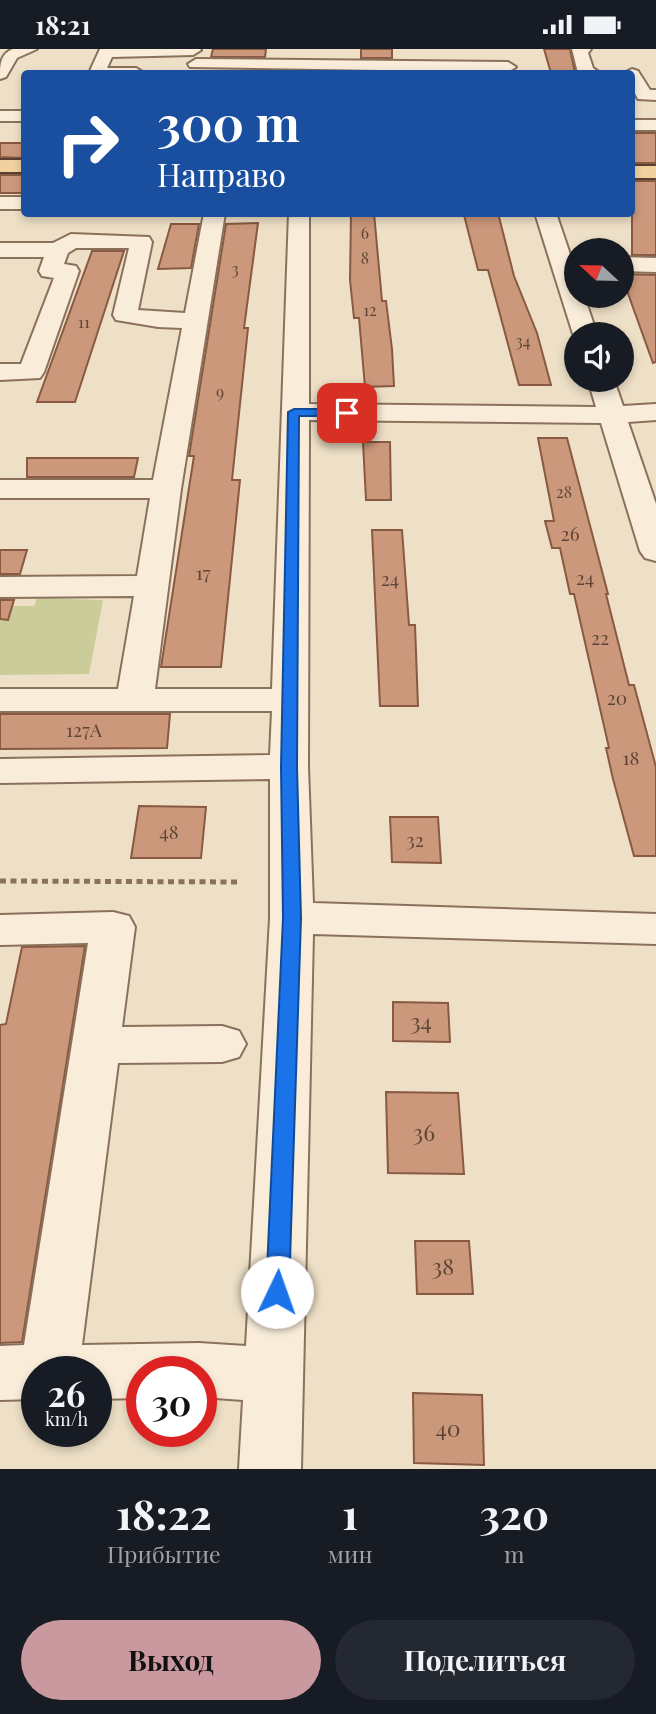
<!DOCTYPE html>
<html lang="ru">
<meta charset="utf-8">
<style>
body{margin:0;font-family:"Playfair Display",serif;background:#242831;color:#f1f3f6;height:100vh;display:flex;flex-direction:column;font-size:26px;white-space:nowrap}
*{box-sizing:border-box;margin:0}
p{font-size:23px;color:#9ea1a6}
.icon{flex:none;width:38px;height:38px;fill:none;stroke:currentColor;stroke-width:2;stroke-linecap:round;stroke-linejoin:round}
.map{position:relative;height:1420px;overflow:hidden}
.details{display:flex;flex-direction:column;background:#171b24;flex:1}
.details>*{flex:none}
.hud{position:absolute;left:21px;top:21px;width:614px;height:147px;border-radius:7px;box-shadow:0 4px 10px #0003;background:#1a4fa0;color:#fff;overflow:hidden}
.needle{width:46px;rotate:292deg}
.controls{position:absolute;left:564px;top:189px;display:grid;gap:14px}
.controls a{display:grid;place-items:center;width:70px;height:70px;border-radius:50%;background:#171b24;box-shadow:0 4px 10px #0003;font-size:35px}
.speed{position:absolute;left:21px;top:1307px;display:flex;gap:14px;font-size:35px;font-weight:700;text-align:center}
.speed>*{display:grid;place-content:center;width:91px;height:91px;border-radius:50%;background:#171b24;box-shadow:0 4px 10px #0003;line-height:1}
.speed small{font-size:18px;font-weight:400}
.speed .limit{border:10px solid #d22;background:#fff;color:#111}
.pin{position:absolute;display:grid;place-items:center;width:60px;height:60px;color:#fff;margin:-30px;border-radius:14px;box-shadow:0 4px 10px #0006}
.me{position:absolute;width:77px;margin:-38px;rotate:3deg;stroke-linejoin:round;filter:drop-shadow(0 0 5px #0008)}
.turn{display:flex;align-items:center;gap:24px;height:147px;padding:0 21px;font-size:32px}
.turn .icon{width:91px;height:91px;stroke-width:2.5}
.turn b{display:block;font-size:49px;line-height:60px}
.eta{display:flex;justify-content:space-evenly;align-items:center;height:119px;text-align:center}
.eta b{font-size:42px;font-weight:700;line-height:49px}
.cta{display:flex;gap:14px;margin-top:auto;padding:14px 21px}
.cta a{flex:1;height:80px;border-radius:42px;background:#c9999f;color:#111;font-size:28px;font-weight:700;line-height:80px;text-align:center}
.cta a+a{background:#242831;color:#f1f3f6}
.status{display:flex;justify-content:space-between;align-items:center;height:49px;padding:0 35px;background:#171b24;direction:ltr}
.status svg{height:19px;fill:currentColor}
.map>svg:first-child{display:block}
.green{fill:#cacd9a}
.building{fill:#cc987c;stroke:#895941;stroke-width:2}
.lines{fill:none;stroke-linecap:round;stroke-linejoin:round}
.minor-casing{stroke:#8a715c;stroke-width:4}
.major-casing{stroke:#584030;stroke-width:4}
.path{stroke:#8a715c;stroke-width:5;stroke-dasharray:6 4.5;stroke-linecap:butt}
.minor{fill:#f9edda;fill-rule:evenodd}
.major{fill:#f1d29f;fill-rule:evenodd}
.route{fill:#1a73e8;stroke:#114b97;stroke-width:2}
.labels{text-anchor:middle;stroke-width:5;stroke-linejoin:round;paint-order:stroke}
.far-number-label{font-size:16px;fill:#5e4636}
.number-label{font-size:19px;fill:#5e4636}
.near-number-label{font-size:23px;fill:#5e4636}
</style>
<div class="status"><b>18:21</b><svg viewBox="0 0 49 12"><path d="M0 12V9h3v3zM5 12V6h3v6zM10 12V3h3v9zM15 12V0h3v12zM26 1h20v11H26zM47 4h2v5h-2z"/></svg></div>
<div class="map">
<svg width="656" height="1420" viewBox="0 0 656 1420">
<rect width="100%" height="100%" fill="#eee0c6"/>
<path class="green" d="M 37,549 L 103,551 L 89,625 L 0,626 L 0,557 L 34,557 Z"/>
<path class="building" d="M 213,0 L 266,0 L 265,8 L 211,8 Z
M 361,0 L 392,0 L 392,9 L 361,9 Z
M 544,0 L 570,0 L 575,24 L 551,24 Z
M 632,84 L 656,84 L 656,114 L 632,114 Z
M 0,94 L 24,94 L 24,109 L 0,108 Z
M 24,126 L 24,144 L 0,144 L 0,126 Z
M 632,132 L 656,132 L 656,206 L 632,206 Z
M 351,164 L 374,164 L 382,252 L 386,252 L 392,300 L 394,337 L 365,338 L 359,269 L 354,269 L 350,231 Z
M 472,164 L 498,164 L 514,227 L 537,284 L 551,336 L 519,336 L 488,221 L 478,221 L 464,166 Z
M 258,174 L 244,279 L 248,279 L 232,431 L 240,431 L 221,618 L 161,618 L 194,407 L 189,407 L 226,175 Z
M 171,175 L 199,175 L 191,219 L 158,220 Z
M 92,202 L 124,202 L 75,353 L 37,353 Z
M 621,225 L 656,226 L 656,313 L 653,314 Z
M 538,389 L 567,389 L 608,545 L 606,545 L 629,636 L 634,636 L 656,718 L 656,807 L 634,807 L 613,730 L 606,699 L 609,699 L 574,545 L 570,545 L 560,499 L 552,499 L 545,472 L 554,472 Z
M 363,393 L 390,393 L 391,451 L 366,451 Z
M 27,409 L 138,409 L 134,428 L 27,428 Z
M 372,481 L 402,481 L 409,576 L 415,576 L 418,657 L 380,657 Z
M 0,501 L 27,501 L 20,525 L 0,525 Z
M 0,551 L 14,551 L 8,571 L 0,570 Z
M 0,665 L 170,665 L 167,699 L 0,700 Z
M 139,757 L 206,758 L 201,809 L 131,809 Z
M 390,768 L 438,768 L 441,814 L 392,813 Z
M 85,897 L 22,1293 L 0,1294 L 0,976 L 6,975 L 22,898 Z
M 393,953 L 448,954 L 450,993 L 393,992 Z
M 386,1043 L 458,1044 L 464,1125 L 388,1124 Z
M 415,1192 L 469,1192 L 473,1245 L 417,1245 Z
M 413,1344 L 482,1346 L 484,1416 L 414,1414 Z"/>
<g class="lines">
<g class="minor-casing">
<path id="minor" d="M 13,0 L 37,0 L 17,9 L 6,28 L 0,30 C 0,16 0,5 13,0 Z
M 100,0 L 200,0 L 201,1 L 193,6 L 112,8 L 107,19 L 136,19 L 144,24 L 89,24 Z
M 572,0 L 591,0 L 588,4 L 593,19 L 600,24 L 578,24 Z
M 196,10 L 508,13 L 516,18 L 508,23 L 190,18 L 188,15 Z
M 632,20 L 638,22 L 650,41 L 656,41 L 656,51 L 638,50 L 632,39 L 632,24 L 624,24 Z
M 0,62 L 24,62 L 24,72 L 0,72 Z
M 632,71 L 656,71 L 656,81 L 632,81 Z
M 0,148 L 24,148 L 24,160 L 0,160 Z
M 204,164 L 225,164 L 181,440 L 155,640 L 272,640 L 289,164 L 309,164 L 309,355 L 596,358 L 588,331 L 614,331 L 623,357 L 656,355 L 656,371 L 628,373 L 656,455 L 656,512 L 645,509 L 640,502 L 601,374 L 309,371 L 308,718 L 313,854 L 656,865 L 656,895 L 313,885 L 301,1420 L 239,1420 L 243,1351 L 201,1348 L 201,1323 L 142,1323 L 142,1349 L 96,1350 L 96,1323 L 37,1323 L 37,1350 L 0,1351 L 0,1297 L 24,1296 L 88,894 L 0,896 L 0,866 L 113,863 L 129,867 L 135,878 L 122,978 L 222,977 L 239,982 L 246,995 L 239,1008 L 222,1013 L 118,1014 L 82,1296 L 199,1294 L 246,1297 L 270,869 L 270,730 L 0,734 L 0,710 L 270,706 L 272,662 L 0,662 L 0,640 L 118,640 L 134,547 L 0,548 L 0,528 L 137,527 L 150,449 L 0,449 L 0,431 L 153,431 L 182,279 L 158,278 L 116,271 L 113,266 L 129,199 L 76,199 L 68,204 L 64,215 L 76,217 L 79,222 L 44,323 L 40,329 L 0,331 L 0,315 L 21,315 L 54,229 L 42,227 L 39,222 L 44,208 L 0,208 L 0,194 L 53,194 L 71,185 L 149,188 L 152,193 L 138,261 L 185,264 Z
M 535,164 L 556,164 L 576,223 L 576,247 L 584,247 L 597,285 L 576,285 L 576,290 L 573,285 Z
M 621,208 L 656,209 L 656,223 L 621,222 Z"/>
</g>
<g class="major-casing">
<path id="major" d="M 0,111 L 24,111 L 24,123 L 0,123 Z
M 632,117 L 656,117 L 656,129 L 632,129 Z"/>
</g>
<path class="path" d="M 0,832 L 241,833"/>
<use href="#minor" class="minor"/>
<use href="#major" class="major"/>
</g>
<path class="route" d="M 294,360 L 347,360 L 353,364 L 347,367 L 299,367 L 297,718 L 301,869 L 289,1243 L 285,1250 L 277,1253 L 269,1250 L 266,1243 L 283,869 L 281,718 L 288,363 Z"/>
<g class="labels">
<g class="far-number-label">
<text x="365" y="190">6</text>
<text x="365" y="215">8</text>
<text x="235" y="226">3</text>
<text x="370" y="267">12</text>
<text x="84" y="279">11</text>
<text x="523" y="298">34</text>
<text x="220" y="349">9</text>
<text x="564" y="449">28</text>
</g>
<g class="number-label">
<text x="570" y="492">26</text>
<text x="203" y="531">17</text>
<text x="585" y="536">24</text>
<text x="390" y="537">24</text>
<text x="600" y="596">22</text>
<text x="617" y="656">20</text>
<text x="84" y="688">127А</text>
<text x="631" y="716">18</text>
<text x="169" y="790">48</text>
<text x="415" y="798">32</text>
</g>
<g class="near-number-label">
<text x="421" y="981">34</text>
<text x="424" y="1092">36</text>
<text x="443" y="1226">38</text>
<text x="448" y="1388">40</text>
</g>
</g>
</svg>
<div class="controls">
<a><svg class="needle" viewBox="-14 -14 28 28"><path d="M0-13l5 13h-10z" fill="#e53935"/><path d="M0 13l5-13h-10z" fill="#9ea1a6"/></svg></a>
<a><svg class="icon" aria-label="sound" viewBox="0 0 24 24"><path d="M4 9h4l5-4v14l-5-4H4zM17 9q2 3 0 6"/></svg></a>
</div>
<div class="speed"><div>26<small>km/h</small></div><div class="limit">30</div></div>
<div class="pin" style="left:347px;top:364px;background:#d93025"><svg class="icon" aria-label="arrive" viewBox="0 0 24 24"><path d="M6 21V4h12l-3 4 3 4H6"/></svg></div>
<svg class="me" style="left:277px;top:1243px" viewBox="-20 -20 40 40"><circle r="19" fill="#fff"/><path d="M0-13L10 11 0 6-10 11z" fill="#1a73e8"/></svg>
<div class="hud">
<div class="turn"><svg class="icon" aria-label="right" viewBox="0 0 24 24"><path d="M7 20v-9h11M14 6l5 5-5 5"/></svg><div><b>300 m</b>Направо</div></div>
</div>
</div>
<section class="details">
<div class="eta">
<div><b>18:22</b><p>Прибытие</p></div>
<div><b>1</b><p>мин</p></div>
<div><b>320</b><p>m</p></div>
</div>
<div class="cta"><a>Выход</a><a>Поделиться</a></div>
</section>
